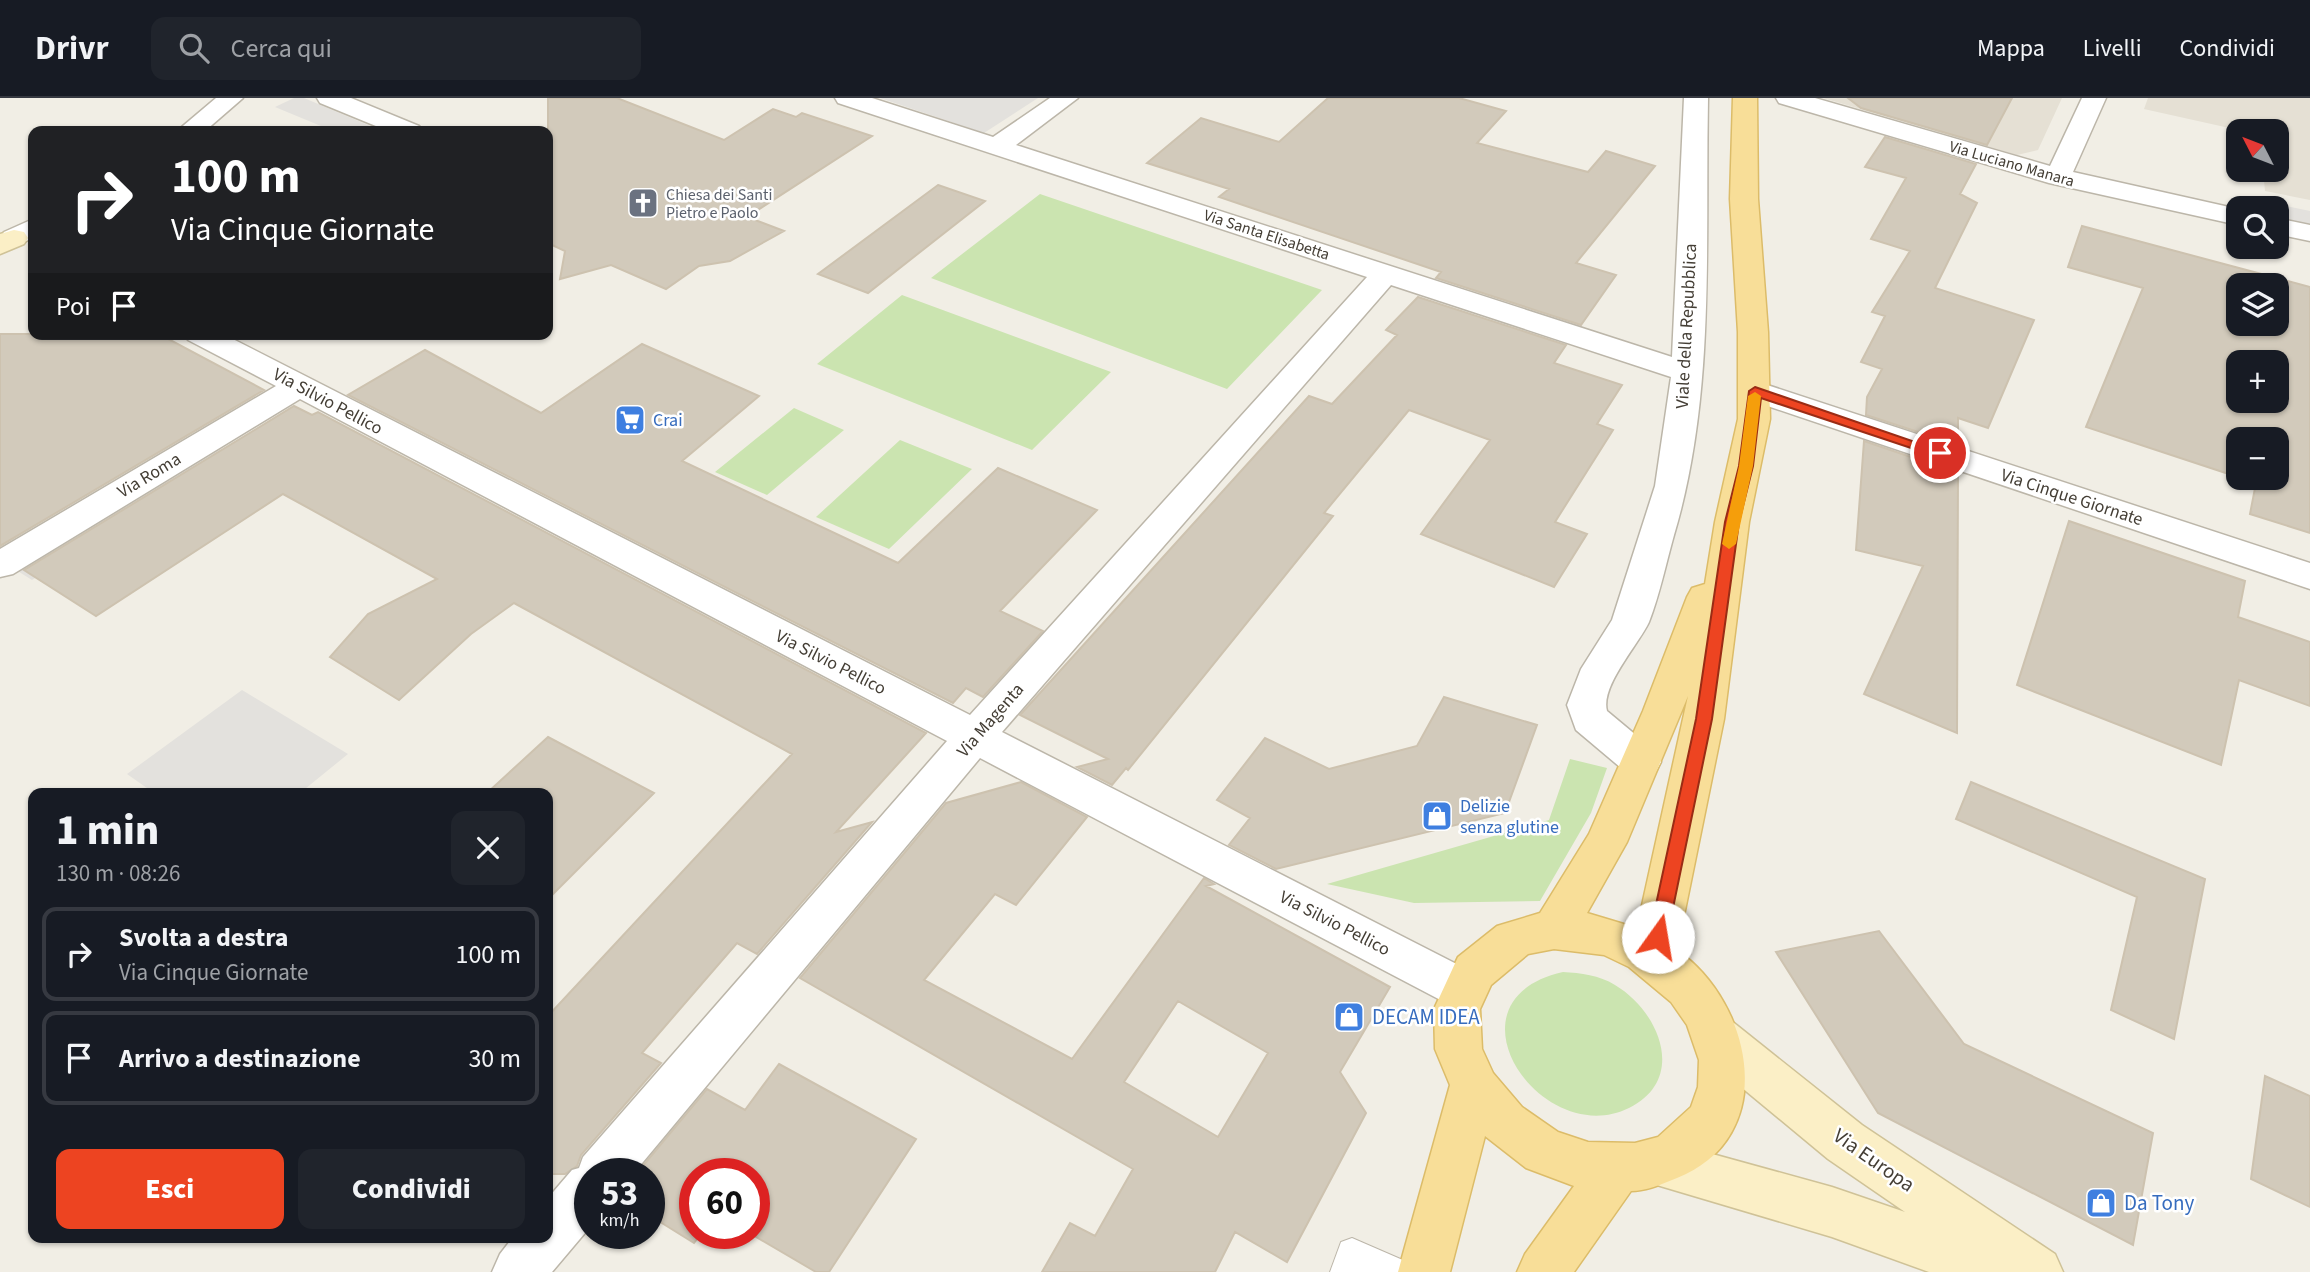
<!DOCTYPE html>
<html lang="it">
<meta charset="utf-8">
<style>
body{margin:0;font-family:"Source Sans 3",sans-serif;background:#20242c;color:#f1f3f6;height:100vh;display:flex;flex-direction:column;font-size:26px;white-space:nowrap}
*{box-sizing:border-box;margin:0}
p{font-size:23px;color:#9ea1a6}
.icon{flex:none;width:38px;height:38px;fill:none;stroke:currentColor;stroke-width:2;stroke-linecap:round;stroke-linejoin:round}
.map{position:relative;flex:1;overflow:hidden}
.sheet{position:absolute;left:28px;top:690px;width:525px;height:455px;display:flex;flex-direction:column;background:#171b24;border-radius:14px;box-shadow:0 2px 5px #0004}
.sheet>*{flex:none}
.banner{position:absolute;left:28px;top:28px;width:525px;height:214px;border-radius:14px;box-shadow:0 2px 5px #0004;background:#202124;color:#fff;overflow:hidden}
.needle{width:46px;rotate:312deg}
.controls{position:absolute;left:2226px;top:21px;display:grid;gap:14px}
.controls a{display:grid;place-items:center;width:63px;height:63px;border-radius:14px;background:#171b24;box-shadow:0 2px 5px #0004;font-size:35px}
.speed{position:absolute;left:574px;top:1060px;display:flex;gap:14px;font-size:35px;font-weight:700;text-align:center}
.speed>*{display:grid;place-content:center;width:91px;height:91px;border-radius:50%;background:#171b24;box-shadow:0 2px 5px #0004;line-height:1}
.speed small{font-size:18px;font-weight:400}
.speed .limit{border:10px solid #d22;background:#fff;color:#111}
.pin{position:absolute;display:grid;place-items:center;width:60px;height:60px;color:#fff;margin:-30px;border:4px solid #fff;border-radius:50%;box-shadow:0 2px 7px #0007}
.me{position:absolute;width:77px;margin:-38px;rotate:13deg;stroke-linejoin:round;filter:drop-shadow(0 0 5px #0008)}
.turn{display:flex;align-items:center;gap:24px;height:147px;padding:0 28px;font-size:32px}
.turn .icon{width:91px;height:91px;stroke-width:2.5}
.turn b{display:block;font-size:49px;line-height:60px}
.then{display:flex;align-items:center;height:66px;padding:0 28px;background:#0003;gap:14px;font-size:26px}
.round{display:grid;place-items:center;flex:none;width:74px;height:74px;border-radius:14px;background:#20242c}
.overview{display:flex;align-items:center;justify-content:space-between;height:119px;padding:0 28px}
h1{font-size:42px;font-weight:800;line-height:52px}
.action{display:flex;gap:14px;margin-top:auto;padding:14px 28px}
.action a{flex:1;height:80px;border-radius:14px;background:#ed4421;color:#fff;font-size:28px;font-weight:800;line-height:80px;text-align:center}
.action a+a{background:#20242c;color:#f1f3f6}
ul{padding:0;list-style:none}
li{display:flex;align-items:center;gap:21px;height:94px;margin:0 14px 10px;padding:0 14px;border:4px solid #363941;border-radius:14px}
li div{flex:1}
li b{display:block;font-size:26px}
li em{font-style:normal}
header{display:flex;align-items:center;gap:42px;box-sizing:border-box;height:98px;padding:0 35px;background:#171b24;border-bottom:2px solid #363941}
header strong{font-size:33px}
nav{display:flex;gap:38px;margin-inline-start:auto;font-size:24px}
.search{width:490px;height:63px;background:#20242c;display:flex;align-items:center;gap:18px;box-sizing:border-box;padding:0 24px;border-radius:14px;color:#9ea1a6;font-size:26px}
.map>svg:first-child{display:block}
.residential{fill:#e5e0d4}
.green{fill:#cbe4b0}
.parking{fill:#e3e1dd}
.building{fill:#d2cabb;stroke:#cdc2af;stroke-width:2;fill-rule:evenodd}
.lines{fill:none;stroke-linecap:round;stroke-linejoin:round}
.lane-casing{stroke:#bcb6a9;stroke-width:2}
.street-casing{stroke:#bcb6a9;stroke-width:3}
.secondary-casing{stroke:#cfc297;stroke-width:3}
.primary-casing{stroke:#dcbc69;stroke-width:3}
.lane{fill:#fff;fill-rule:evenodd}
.street{fill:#fff;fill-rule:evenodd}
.secondary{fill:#fbefc6;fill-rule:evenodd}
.primary{fill:#f8de98;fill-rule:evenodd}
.route{fill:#ed4421;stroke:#9a2c15;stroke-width:2}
.slow{fill:#f59e0b}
.labels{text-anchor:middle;stroke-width:5;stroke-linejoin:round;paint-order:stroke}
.far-street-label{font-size:16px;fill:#443e35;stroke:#fff}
.far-worship-label{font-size:16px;fill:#5b616d;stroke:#fff;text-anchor:start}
.street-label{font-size:18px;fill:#443e35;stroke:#fff}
.shop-label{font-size:18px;fill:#366cbe;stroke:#fff;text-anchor:start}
.near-shop-label{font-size:21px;fill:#366cbe;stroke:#fff;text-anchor:start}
.near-street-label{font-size:21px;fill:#443e35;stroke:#fff}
</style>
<header>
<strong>Drivr</strong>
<div class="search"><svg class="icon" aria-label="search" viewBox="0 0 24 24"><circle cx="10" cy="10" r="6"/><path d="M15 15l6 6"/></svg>Cerca qui</div>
<nav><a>Mappa</a><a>Livelli</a><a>Condividi</a></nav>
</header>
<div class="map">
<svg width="2310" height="1174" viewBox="0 0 2310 1174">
<rect width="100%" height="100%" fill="#f1eee5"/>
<path class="residential" d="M 1823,0 L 2062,0 L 2038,52 L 2017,57 Z
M 2148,0 L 2310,0 L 2310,102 L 2265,93 L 2263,72 L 2277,72 L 2277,33 L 2243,33 L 2144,11 Z"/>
<path class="green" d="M 1040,96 L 1322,192 L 1227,291 L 931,180 Z
M 902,197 L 1111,274 L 1032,352 L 817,266 Z
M 794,310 L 844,332 L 767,397 L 715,374 Z
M 900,342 L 972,371 L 889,451 L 816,419 Z
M 1570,661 L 1607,670 L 1591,715 L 1540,803 L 1414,805 L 1327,786 L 1549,722 Z
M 1563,874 C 1581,875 1599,877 1615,887 C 1659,913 1688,981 1629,1010 C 1541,1053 1438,902 1563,874 Z"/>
<path class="parking" d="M 294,0 L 304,0 L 382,33 L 333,33 L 275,9 Z
M 880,0 L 1038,0 L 984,35 Z
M 2263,103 L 2310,113 L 2310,128 L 2277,121 L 2277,110 L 2263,110 Z
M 217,350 L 232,357 L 32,482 L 16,472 Z
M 242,592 L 348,656 L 300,695 L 154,695 L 127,676 Z"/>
<path class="building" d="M 548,0 L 617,0 L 724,42 L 773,11 L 796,19 L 802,15 L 872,38 L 747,119 L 784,133 L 730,163 L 699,168 L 666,191 L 611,167 L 560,181 L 565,153 L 548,145 Z
M 1328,0 L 1459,0 L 1506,13 L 1477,45 L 1588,74 L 1606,53 L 1655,68 L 1576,165 L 1616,177 L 1581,227 L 1436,180 L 1441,174 L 1219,99 L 1229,91 L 1147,65 L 1201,20 L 1279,44 Z
M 1848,0 L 2012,0 L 1987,47 L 1861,10 Z
M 1885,39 L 1976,66 L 1960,96 L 1977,105 L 1935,190 L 2034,222 L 1988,330 L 1958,320 L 1958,347 L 1866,317 L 1867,299 L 1882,271 L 1861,264 L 1885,218 L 1872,214 L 1910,153 L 1871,141 L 1906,80 L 1865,69 Z
M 938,87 L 985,103 L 868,195 L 818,176 Z
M 2082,128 L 2310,189 L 2310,435 L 2250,416 L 2256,385 L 2240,380 L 2277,380 L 2277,341 L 2238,341 L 2238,379 L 2086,329 L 2143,190 L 2068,169 ZM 2238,187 L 2277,187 L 2277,226 L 2238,226 ZM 2238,264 L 2277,264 L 2277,303 L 2238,303 Z
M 1418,199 L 1566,247 L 1554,265 L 1622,287 L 1597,326 L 1613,332 L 1555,424 L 1587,436 L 1554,489 L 1421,436 L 1490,342 L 1409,312 L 1324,415 L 1333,418 L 1128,672 L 1126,670 L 1112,687 L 1077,669 L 1108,661 L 1020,617 L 1309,298 L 1332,306 L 1397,237 L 1386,232 Z
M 0,236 L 159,236 L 264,292 L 0,448 Z
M 642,246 L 759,298 L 682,363 L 898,465 L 998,370 L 1097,412 L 1000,513 L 1043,533 L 983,599 L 966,590 L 953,605 L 348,297 L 425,252 L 541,315 Z
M 294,308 L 312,317 L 318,314 L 926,635 L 836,734 L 872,724 L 757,856 L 737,845 L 642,955 L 661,965 L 581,1057 L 577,1068 L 565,1076 L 548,1076 L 548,918 L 792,656 L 514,505 L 471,536 L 399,602 L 330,559 L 368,516 L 437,481 L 283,396 L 96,518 L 24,472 Z
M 1864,343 L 1958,375 L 1957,635 L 1864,596 L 1923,468 L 1856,452 Z
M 2069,423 L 2245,483 L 2238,519 L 2310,544 L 2310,608 L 2239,582 L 2221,667 L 2017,587 Z
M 1444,599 L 1537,627 L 1505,715 L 1276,771 L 1229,747 L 1250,720 L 1217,702 L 1265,640 L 1329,671 L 1417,648 Z
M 548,639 L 654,695 L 548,801 L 548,695 L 487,695 Z
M 1021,684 L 1087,719 L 1016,807 L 995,796 L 924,882 L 1072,961 L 1204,780 L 1214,786 L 1206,788 L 1390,889 L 1340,974 L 1366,1015 L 1287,1164 L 1235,1134 L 1215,1174 L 1042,1174 L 1070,1125 L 1095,1138 L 1133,1071 L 800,880 L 946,705 ZM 1178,903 L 1268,955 L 1218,1039 L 1124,984 Z
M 1971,684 L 2205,781 L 2174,941 L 2111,912 L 2137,799 L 1956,721 Z
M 1879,833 L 1964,946 L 2153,1035 L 2133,1147 L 1878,1015 L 1776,854 Z
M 779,966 L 916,1041 L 829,1174 L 816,1174 L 751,1136 L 754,1136 L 754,1076 L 695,1076 L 695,1136 L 701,1136 L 694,1145 L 649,1117 L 649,1076 L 636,1076 L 707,991 L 745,1012 Z
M 2265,978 L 2310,998 L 2310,1109 L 2251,1081 Z"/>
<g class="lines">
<g class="lane-casing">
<path id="lane" d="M 1352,1140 L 1405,1163 L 1409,1174 L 1330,1174 L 1341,1144 Z"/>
</g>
<g class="street-casing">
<path id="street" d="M 216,0 L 243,0 L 205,33 L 177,33 Z
M 317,0 L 351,0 L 419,28 L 423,33 L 388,33 L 320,5 Z
M 835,0 L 872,0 L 993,39 L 1050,0 L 1078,0 L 1016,47 L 1672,259 L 1684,0 L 1708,0 C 1705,145 1716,297 1674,437 C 1666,465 1660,496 1649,524 C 1639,546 1600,588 1607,613 L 1655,653 L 1661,664 L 1655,675 L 1641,680 L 1627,675 L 1576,632 L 1567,607 L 1581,571 L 1612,522 L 1655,388 L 1671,279 L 1391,187 L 1002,634 L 1480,878 L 1487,892 L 1480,906 L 1464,912 L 1448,906 L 980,660 L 633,1076 L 590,1076 L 590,1129 L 552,1174 L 492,1174 L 500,1156 L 513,1139 L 548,1139 L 548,1100 L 572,1072 L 579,1070 L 583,1059 L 947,643 L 300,301 L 13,476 L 0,479 L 0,451 L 276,288 L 188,242 L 184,236 L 223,236 L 970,617 L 1367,179 L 838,5 Z
M 1776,0 L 1815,0 L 2050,68 L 2082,0 L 2106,0 L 2073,74 L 2238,111 L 2238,127 L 2049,85 L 1779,5 Z
M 2277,120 L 2310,127 L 2310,143 L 2277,136 Z
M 33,121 L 33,140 L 14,148 L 4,146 L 0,140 L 4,134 Z
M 1755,283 L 2310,465 L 2310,491 L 1744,300 L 1739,293 L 1744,286 Z"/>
</g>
<g class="secondary-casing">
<path id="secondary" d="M 14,132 L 24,134 L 28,140 L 24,146 L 0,156 L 0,136 Z
M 1717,919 L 1734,925 L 1862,1027 L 2055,1156 L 2063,1174 L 1929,1174 L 1832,1139 L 1640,1082 L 1633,1065 L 1640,1048 L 1658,1041 L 1832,1089 L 1905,1114 L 1828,1061 L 1700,955 L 1694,940 L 1700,925 Z"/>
</g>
<g class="primary-casing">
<path id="primary" d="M 1733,0 L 1757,0 L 1758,101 L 1768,234 L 1770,321 L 1749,424 L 1724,621 L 1677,852 C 1754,906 1780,1039 1677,1080 C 1662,1086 1647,1093 1631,1093 L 1574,1174 L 1517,1174 L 1525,1156 L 1574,1088 L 1526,1070 L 1485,1038 L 1450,1174 L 1398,1174 L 1450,987 L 1435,951 L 1434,911 L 1458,859 L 1497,828 L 1540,815 L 1589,736 L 1643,613 L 1687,499 L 1692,490 L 1705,486 L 1715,424 L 1738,321 L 1738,234 L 1730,101 ZM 1688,598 L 1637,830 L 1587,815 L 1627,744 ZM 1554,851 L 1604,857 L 1629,869 L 1671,904 L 1687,927 L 1699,962 L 1698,989 L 1691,1009 L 1658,1039 L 1635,1045 L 1588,1044 L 1558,1034 L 1522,1009 L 1493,975 L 1482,951 L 1480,911 L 1491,887 L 1528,856 Z"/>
</g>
<use href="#lane" class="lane"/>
<use href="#street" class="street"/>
<use href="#secondary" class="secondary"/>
<use href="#primary" class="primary"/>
</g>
<path class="route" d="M 1755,289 L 1947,355 L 1945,358 L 1935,358 L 1761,300 L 1753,368 L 1739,424 L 1712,621 L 1667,839 L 1664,844 L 1651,844 L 1649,839 L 1696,621 L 1725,424 L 1739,368 L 1749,293 Z"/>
<path class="slow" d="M 1755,294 L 1761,298 L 1753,368 L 1736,446 L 1729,451 L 1722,446 L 1739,368 L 1748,298 Z"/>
<defs>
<g id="church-square" transform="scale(1.575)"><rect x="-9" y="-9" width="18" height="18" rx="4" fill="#6b7280" stroke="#fff"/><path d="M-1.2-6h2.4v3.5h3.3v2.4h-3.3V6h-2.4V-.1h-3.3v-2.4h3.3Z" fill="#fff"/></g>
<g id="supermarket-square" transform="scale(1.575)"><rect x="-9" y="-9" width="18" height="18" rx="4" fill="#3f7fe0" stroke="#fff"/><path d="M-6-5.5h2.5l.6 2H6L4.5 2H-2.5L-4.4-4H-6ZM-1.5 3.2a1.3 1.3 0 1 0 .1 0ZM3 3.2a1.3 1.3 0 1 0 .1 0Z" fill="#fff"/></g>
<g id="shop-square" transform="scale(1.575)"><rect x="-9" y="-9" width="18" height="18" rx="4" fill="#3f7fe0" stroke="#fff"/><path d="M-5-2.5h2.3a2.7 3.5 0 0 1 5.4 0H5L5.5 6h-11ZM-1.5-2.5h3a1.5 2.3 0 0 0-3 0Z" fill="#fff"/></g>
</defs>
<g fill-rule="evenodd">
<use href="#church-square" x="643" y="105"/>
<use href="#supermarket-square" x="630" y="322"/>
<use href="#shop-square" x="1437" y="718"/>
<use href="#shop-square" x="1349" y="919"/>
<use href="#shop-square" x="2101" y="1105"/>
</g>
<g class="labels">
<g class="far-street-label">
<text transform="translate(2012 65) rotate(16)" y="6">Via Luciano Manara</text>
<text transform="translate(1267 136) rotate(18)" y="6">Via Santa Elisabetta</text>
</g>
<g class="far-worship-label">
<text x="666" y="102">Chiesa dei Santi<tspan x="666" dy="18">Pietro e Paolo</tspan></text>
</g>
<g class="street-label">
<text transform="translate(1686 228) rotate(-87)" y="6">Viale della Repubblica</text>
<text transform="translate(328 303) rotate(28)" y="6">Via Silvio Pellico</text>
<text transform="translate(149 377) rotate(-31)" y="6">Via Roma</text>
<text transform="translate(2072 399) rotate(18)" y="6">Via Cinque Giornate</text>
<text transform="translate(831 564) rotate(27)" y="6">Via Silvio Pellico</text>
<text transform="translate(990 622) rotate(-49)" y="6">Via Magenta</text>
<text transform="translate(1335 825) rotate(27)" y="6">Via Silvio Pellico</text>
</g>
<g class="shop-label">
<text x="653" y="328">Crai</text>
<text x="1460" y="714">Delizie<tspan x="1460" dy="21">senza glutine</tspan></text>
</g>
<g class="near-shop-label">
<text x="1372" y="926">DECAM IDEA</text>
<text x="2124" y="1112">Da Tony</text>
</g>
<g class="near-street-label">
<text transform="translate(1874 1062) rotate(35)" y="7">Via Europa</text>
</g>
</g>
</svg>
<div class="controls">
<a><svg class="needle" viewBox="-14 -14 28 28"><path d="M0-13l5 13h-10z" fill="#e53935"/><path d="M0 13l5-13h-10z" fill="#9ea1a6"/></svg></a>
<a><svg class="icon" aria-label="search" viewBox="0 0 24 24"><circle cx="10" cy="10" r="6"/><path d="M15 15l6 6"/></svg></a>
<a><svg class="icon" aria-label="layers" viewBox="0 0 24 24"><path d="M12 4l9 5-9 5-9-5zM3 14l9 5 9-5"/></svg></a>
<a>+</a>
<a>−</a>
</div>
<div class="speed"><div>53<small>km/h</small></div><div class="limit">60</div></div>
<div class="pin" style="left:1940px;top:355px;background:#d93025"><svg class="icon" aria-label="arrive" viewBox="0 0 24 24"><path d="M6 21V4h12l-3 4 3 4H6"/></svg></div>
<svg class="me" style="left:1658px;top:839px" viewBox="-20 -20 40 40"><circle r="19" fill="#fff"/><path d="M0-13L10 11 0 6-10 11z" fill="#ed4421"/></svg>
<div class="banner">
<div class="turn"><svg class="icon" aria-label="right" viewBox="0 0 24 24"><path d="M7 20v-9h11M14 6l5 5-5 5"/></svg><div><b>100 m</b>Via Cinque Giornate</div></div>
<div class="then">Poi<svg class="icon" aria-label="arrive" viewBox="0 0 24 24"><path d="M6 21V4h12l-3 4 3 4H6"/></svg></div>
</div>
<section class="sheet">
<div class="overview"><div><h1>1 min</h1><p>130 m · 08:26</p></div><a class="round"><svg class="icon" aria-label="close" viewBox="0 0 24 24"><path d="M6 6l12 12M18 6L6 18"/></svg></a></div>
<ul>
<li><svg class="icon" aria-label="right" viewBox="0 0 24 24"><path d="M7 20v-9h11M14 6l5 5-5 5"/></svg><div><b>Svolta a destra</b><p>Via Cinque Giornate</p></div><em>100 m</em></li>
<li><svg class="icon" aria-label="arrive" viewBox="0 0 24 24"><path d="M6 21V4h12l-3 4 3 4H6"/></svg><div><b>Arrivo a destinazione</b></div><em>30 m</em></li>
</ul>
<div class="action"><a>Esci</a><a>Condividi</a></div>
</section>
</div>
